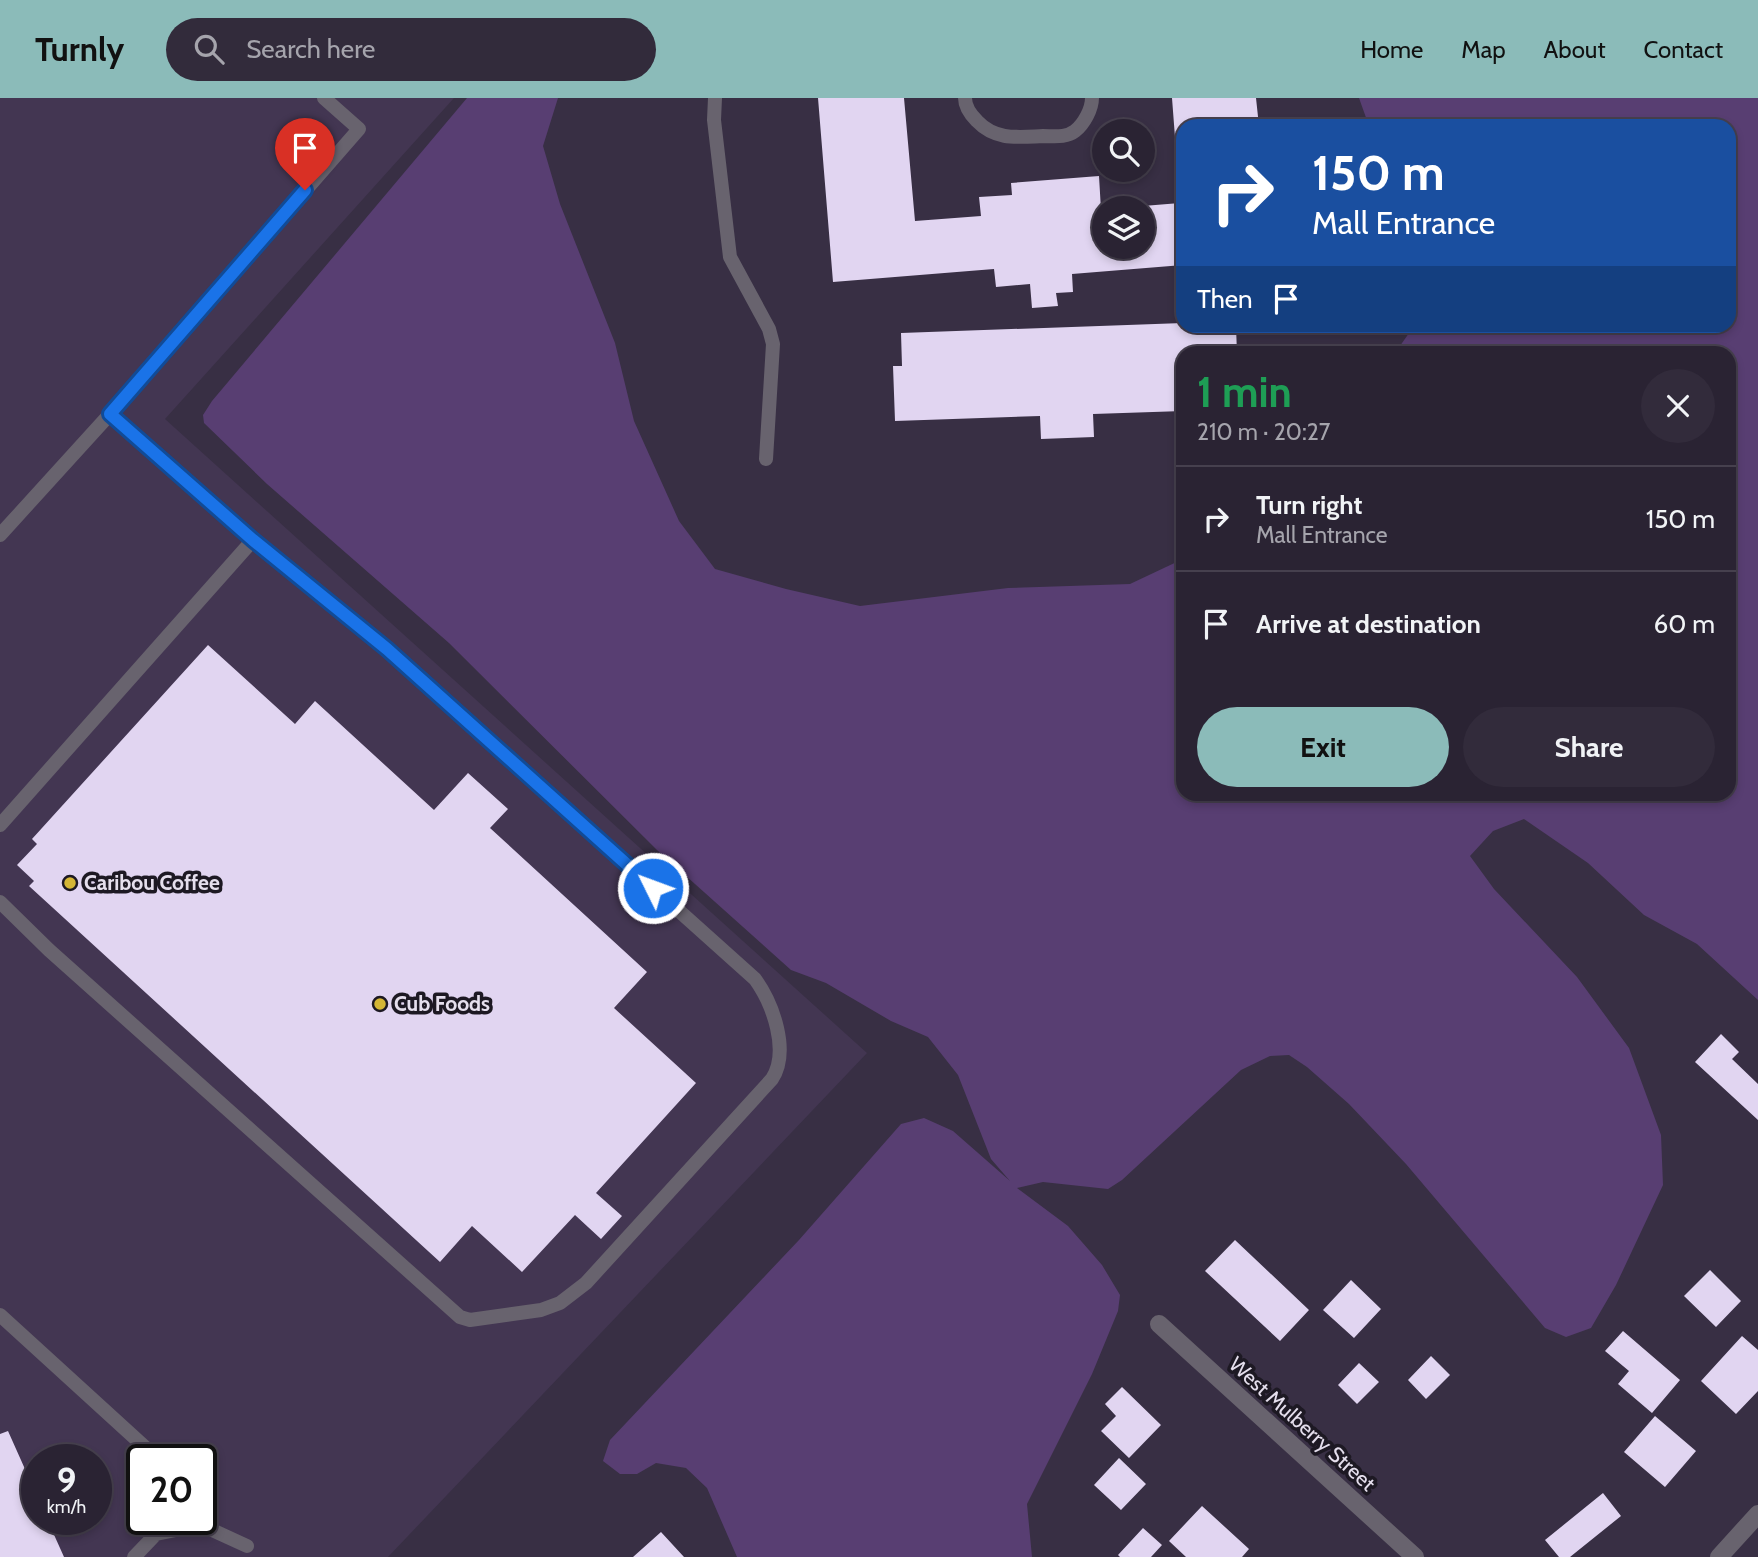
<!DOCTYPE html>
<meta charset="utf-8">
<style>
body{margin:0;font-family:Cabin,sans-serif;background:#322b3b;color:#f1f3f6;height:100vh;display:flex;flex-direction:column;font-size:26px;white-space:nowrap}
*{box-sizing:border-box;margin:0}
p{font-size:23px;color:#a5a4ac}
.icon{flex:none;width:38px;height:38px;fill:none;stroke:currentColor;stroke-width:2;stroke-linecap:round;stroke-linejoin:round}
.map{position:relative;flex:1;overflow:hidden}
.drawer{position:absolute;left:1176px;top:248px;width:560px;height:455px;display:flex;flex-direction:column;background:#2a2333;border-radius:21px;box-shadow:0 4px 10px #0003,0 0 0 2px #46404e}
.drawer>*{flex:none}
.hud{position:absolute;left:1176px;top:21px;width:560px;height:214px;border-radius:21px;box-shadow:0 4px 10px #0003,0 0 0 2px #46404e;background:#1a4fa0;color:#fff;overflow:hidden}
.fabs{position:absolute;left:1092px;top:21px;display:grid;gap:14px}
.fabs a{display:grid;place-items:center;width:63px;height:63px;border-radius:50%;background:#2a2333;box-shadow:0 4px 10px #0003,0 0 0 2px #46404e;font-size:35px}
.speed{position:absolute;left:21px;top:1346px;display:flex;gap:14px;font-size:35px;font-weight:700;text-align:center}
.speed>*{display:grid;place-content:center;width:91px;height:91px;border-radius:50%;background:#2a2333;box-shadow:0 4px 10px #0003,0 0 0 2px #46404e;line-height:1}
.speed small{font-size:18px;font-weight:400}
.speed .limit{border:4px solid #111;border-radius:10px;background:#fff;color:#111}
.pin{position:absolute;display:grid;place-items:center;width:60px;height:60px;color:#fff;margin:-72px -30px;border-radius:50% 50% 50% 0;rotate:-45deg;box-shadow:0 0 7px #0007}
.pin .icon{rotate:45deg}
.me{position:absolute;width:77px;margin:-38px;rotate:312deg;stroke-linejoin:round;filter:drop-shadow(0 0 5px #0008)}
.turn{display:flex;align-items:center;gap:24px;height:147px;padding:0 21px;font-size:32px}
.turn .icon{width:91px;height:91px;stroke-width:2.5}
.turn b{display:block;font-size:49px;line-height:60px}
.then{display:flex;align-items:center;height:66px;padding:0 21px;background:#0003;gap:14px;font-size:26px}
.round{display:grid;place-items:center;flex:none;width:74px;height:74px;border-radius:37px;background:#322b3b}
.headline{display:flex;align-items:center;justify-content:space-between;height:119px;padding:0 21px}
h1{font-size:42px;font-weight:800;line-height:52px;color:#1e9e55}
.primary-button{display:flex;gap:14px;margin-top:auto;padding:14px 21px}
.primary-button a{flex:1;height:80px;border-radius:42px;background:#8bbbb9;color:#111;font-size:28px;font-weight:800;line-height:80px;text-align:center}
.primary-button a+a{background:#322b3b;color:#f1f3f6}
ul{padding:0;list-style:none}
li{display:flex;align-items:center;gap:21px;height:105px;padding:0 21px;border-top:2px solid #46404e}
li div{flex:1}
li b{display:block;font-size:26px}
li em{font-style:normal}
header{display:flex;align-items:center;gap:42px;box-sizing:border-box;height:98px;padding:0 35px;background:#8bbbb9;color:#111}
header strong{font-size:33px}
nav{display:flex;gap:38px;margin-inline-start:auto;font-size:24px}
.search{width:490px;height:63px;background:#322b3b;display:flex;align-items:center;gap:18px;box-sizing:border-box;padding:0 24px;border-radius:38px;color:#a5a4ac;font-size:26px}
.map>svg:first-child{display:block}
.built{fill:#433652;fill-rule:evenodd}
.green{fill:#583e72}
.building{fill:#e1d5f1}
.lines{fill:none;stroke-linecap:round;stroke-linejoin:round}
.lane{stroke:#68636e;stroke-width:14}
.street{stroke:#68636e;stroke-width:18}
.route-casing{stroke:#114b97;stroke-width:18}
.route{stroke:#1a73e8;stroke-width:12}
.poi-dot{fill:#d4b635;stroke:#1d1923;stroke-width:2.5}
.labels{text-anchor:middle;stroke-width:7;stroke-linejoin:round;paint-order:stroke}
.poi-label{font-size:21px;font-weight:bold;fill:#e5dfed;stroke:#1d1923;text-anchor:start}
.street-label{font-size:21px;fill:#e5dfed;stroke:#1d1923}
</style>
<header>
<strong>Turnly</strong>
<div class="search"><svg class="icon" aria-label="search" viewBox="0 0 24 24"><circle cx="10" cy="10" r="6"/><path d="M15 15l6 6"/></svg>Search here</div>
<nav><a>Home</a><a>Map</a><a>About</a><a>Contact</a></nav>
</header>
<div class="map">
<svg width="1758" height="1459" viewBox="0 0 1758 1459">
<rect width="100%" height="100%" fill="#382f44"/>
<path class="built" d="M 0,0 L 454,0 L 165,321 L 867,955 L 388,1459 L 0,1459 ZM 37,1362 L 96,1362 L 96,1421 L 37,1421 ZM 142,1362 L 201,1362 L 201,1421 L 142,1421 Z"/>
<path class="green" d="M 467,0 L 558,0 L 543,48 L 560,106 L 615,245 L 634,323 L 679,423 L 715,471 L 786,491 L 860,508 L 1008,490 L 1130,486 L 1183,461 L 1183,696 L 1729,696 L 1729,256 L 1395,255 L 1414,228 L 1729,228 L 1729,28 L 1369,28 L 1359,0 L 1758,0 L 1758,902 L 1697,846 L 1644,817 L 1588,765 L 1524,721 L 1493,733 L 1470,758 L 1494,791 L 1577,879 L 1629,950 L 1661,1037 L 1663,1087 L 1616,1187 L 1591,1230 L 1566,1239 L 1545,1230 L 1406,1066 L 1349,1006 L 1307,969 L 1289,957 L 1270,958 L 1241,972 L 1122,1082 L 1108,1091 L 1043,1084 L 1017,1090 L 1068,1128 L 1102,1167 L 1120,1197 L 1118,1213 L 1092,1276 L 1027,1406 L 1032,1459 L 737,1459 L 707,1390 L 686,1370 L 656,1365 L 637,1376 L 620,1376 L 603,1363 L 610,1342 L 799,1142 L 901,1026 L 924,1020 L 953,1033 L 1010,1083 L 991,1061 L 958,977 L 928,939 L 891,923 L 826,885 L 791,872 L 657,752 L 449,545 L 267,386 L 204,325 L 203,317 L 212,303 Z"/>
<path class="building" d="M 818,0 L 904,0 L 915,123 L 981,118 L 979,99 L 1012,97 L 1011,85 L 1099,78 L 1101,112 L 1104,111 L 1104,149 L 1143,149 L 1143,108 L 1180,105 L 1172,0 L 1256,0 L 1259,28 L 1183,28 L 1183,167 L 1072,176 L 1073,194 L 1056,195 L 1058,208 L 1032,210 L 1030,186 L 996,189 L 994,171 L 833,184 Z
M 1183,225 L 1183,228 L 1236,228 L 1237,256 L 1183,256 L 1183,313 L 1093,316 L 1094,339 L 1041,341 L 1040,318 L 895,323 L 893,268 L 902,268 L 901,235 Z
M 208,547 L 295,626 L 315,603 L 434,712 L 468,675 L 508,711 L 490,730 L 647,874 L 614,910 L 696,985 L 596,1095 L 622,1118 L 601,1141 L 575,1117 L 522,1174 L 472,1128 L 440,1164 L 29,788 L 34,783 L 17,767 L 37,746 L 32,741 Z
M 1721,936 L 1739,954 L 1732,961 L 1758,986 L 1758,1022 L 1695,964 Z
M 1235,1142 L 1309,1212 L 1280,1243 L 1205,1173 Z
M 1710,1172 L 1741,1203 L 1716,1229 L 1684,1198 Z
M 1351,1182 L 1381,1211 L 1354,1240 L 1323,1212 Z
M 1623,1233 L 1680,1282 L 1652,1315 L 1618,1286 L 1629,1273 L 1605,1253 Z
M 1742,1238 L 1758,1252 L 1758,1293 L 1736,1316 L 1701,1283 Z
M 1431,1258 L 1450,1277 L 1426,1301 L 1408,1282 Z
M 1359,1265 L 1379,1284 L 1357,1306 L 1338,1287 Z
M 1122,1289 L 1161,1327 L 1129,1360 L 1101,1333 L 1116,1318 L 1105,1306 Z
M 1655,1318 L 1696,1353 L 1665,1389 L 1624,1354 Z
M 8,1333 L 37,1398 L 37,1421 L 47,1421 L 64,1459 L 0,1459 L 0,1336 Z
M 1119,1360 L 1146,1386 L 1121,1412 L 1094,1387 Z
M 1603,1395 L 1621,1418 L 1570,1459 L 1559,1459 L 1545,1442 Z
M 1202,1408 L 1249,1451 L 1242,1459 L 1186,1459 L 1169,1443 Z
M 1143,1430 L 1162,1447 L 1151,1459 L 1120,1459 L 1118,1457 Z
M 661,1434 L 684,1459 L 633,1459 Z"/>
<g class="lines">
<path class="lane" d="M 715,0 L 714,22 L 730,159 L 769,231 L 773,246 L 766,361
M 965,0 C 965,9 971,17 977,23 C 996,43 1019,39 1043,38 C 1054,38 1066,40 1075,33 C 1084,26 1092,11 1092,0
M 0,437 L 110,316 L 359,31 L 324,0
M 0,727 L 253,442
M 0,804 L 49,852 L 460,1219 L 470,1222 L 541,1212 L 560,1205 L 586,1185 L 772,981 C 790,953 773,906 755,881 L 387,551 L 253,442 L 110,316
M 0,1217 L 159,1362
M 156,1436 L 201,1427 L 247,1448
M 134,1459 L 156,1436 L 159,1421"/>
<path class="street" d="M 1159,1226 L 1415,1459
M 1719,1459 L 1758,1416"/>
</g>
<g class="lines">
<g class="route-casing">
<path id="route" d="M 305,92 L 110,316 L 253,442 L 387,551 L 653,790"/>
</g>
<use href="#route" class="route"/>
</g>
<g class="poi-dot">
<circle cx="70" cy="785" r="7"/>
<circle cx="380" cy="906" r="7"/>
</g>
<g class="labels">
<g class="poi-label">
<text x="84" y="792">Caribou Coffee</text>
<text x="394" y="913">Cub Foods</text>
</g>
<g class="street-label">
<text transform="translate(1302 1326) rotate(42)" y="7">West Mulberry Street</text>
</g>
</g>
</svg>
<div class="fabs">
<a><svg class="icon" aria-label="search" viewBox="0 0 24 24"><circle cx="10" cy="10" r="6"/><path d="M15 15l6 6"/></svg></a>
<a><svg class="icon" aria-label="layers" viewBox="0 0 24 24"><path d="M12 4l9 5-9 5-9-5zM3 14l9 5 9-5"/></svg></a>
</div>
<div class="speed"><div>9<small>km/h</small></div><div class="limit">20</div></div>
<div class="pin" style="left:305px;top:92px;background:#d93025"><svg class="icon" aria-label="arrive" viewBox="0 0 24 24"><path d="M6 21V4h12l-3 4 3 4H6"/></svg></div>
<svg class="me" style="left:653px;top:790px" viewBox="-20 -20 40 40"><circle r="17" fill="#1a73e8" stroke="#fff" stroke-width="3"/><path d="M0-11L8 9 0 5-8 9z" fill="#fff"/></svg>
<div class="hud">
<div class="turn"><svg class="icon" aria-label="right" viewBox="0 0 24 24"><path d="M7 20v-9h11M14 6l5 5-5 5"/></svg><div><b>150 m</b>Mall Entrance</div></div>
<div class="then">Then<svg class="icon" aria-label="arrive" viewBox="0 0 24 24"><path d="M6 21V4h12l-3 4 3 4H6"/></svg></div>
</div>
<section class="drawer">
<div class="headline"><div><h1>1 min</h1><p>210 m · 20:27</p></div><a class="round"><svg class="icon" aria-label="close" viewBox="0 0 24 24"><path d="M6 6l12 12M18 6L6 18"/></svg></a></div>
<ul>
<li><svg class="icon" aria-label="right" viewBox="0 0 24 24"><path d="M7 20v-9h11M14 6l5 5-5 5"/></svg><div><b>Turn right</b><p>Mall Entrance</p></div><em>150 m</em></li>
<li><svg class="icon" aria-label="arrive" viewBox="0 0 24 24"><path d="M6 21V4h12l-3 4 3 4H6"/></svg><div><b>Arrive at destination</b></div><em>60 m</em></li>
</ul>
<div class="primary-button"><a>Exit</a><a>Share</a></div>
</section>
</div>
